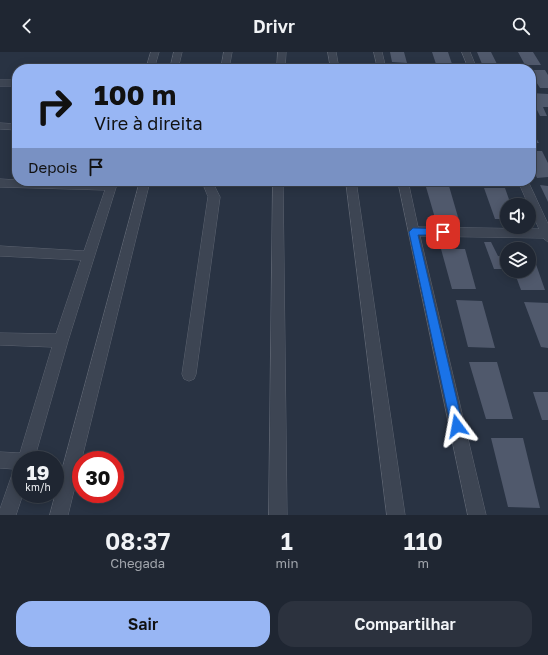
<!DOCTYPE html>
<html lang="pt">
<meta charset="utf-8">
<style>
body{margin:0;font-family:"Golos Text",sans-serif;background:#2c323e;color:#f1f3f6;height:100vh;display:flex;flex-direction:column;font-size:15px;white-space:nowrap}
*{box-sizing:border-box;margin:0}
p{font-size:13px;color:#a1a5ac}
.icon{flex:none;width:22px;height:22px;fill:none;stroke:currentColor;stroke-width:2;stroke-linecap:round;stroke-linejoin:round}
.map{position:relative;height:463px;overflow:hidden}
.details{display:flex;flex-direction:column;background:#1f2632;flex:1}
.details>*{flex:none}
.top-card{position:absolute;left:12px;top:12px;width:524px;height:122px;border-radius:16px;box-shadow:0 2px 10px #0003,0 0 0 1px #3c434d;background:#98b6f4;color:#111;overflow:hidden}
.tools{position:absolute;left:500px;top:146px;display:grid;gap:8px}
.tools a{display:grid;place-items:center;width:36px;height:36px;border-radius:50%;background:#1f2632;box-shadow:0 2px 10px #0003,0 0 0 1px #3c434d;font-size:20px}
.speed{position:absolute;left:12px;top:399px;display:flex;gap:8px;font-size:20px;font-weight:700;text-align:center}
.speed>*{display:grid;place-content:center;width:52px;height:52px;border-radius:50%;background:#1f2632;box-shadow:0 2px 10px #0003,0 0 0 1px #3c434d;line-height:1}
.speed small{font-size:10px;font-weight:400}
.speed .limit{border:6px solid #d22;background:#fff;color:#111}
.pin{position:absolute;display:grid;place-items:center;width:34px;height:34px;color:#fff;margin:-17px;border-radius:8px;box-shadow:0 2px 6px #0006}
.me{position:absolute;width:44px;margin:-22px;rotate:347deg;stroke-linejoin:round;filter:drop-shadow(0 0 3px #0008)}
.turn{display:flex;align-items:center;gap:14px;height:84px;padding:0 16px;font-size:18px}
.turn .icon{width:52px;height:52px;stroke-width:2.5}
.turn b{display:block;font-size:28px;line-height:34px}
.then{display:flex;align-items:center;height:38px;padding:0 16px;background:#0003;gap:8px;font-size:15px}
.eta{display:flex;justify-content:space-evenly;align-items:center;height:68px;text-align:center}
.eta b{font-size:24px;font-weight:600;line-height:28px}
.primary-button{display:flex;gap:8px;margin-top:auto;padding:8px 16px}
.primary-button a{flex:1;height:46px;border-radius:16px;background:#98b6f4;color:#111;font-size:16px;font-weight:600;line-height:46px;text-align:center}
.primary-button a+a{background:#2c323e;color:#f1f3f6}
header{display:flex;justify-content:space-between;align-items:center;height:52px;padding:0 16px;background:#1f2632;font-size:18px;font-weight:600}
.map>svg:first-child{display:block}
.building{fill:#50596c}
.lines{fill:none;stroke-linecap:round;stroke-linejoin:round}
.street-casing{stroke:#5c6370;stroke-width:1}
.street{fill:#3d4553;fill-rule:evenodd}
.route{fill:#1a73e8;stroke:#114b97}
</style>
<header><svg class="icon" aria-label="back" viewBox="0 0 24 24"><path d="M15 5l-7 7 7 7"/></svg>Drivr<svg class="icon" aria-label="search" viewBox="0 0 24 24"><circle cx="10" cy="10" r="6"/><path d="M15 15l6 6"/></svg></header>
<div class="map">
<svg width="548" height="463" viewBox="0 0 548 463">
<rect width="100%" height="100%" fill="#293343"/>
<path class="building" d="M 390,0 L 404,0 L 407,11 L 392,10 Z
M 432,0 L 448,0 L 452,12 L 436,12 Z
M 477,0 L 491,0 L 497,12 L 482,12 Z
M 518,0 L 533,0 L 541,13 L 525,13 Z
M 531,18 L 545,18 L 548,23 L 548,36 L 540,36 L 531,22 Z
M 531,41 L 548,42 L 548,55 L 543,55 L 547,64 L 540,64 L 534,52 L 536,52 L 531,47 Z
M 531,77 L 539,91 L 531,91 Z
M 531,99 L 542,99 L 548,111 L 548,125 L 537,126 L 531,113 Z
M 540,133 L 548,134 L 548,150 Z
M 449,134 L 458,165 L 435,166 L 426,135 Z
M 484,136 L 505,136 L 511,153 L 507,153 L 507,167 L 495,167 Z
M 484,190 L 491,190 L 498,204 L 507,205 L 507,217 L 494,217 Z
M 441,197 L 465,197 L 476,237 L 452,237 Z
M 529,198 L 531,198 L 545,238 L 521,238 L 514,219 L 529,219 Z
M 456,248 L 482,249 L 495,296 L 468,295 Z
M 524,250 L 548,251 L 548,296 L 541,295 Z
M 469,310 L 497,310 L 513,367 L 486,367 Z
M 533,340 L 548,340 L 548,368 L 542,368 Z
M 491,386 L 523,386 L 540,456 L 508,455 Z"/>
<g class="lines">
<g class="street-casing">
<path id="street" d="M 151,0 L 159,0 L 154,17 L 146,17 Z
M 174,0 L 182,0 L 178,17 L 170,17 Z
M 224,0 L 232,0 L 229,17 L 221,17 Z
M 278,0 L 286,0 L 285,17 L 277,17 Z
M 328,0 L 336,0 L 339,17 L 331,17 Z
M 374,0 L 382,0 L 386,17 L 378,17 Z
M 462,0 L 470,0 L 477,17 L 469,17 Z
M 0,28 L 17,28 L 17,34 L 0,34 Z
M 0,71 L 17,72 L 17,78 L 0,77 Z
M 0,127 L 17,128 L 17,129 L 118,129 L 68,289 L 34,408 L 21,408 L 21,442 L 23,442 L 16,463 L 0,463 L 0,457 L 14,417 L 0,416 L 0,400 L 20,401 L 52,295 L 0,293 L 0,281 L 56,282 L 81,208 L 0,204 L 0,194 L 84,199 L 105,138 L 0,135 Z
M 140,129 L 150,129 L 68,463 L 50,463 Z
M 202,129 L 212,129 L 220,145 L 196,322 L 194,327 L 189,329 L 184,327 L 182,322 L 208,145 Z
M 273,129 L 283,129 L 287,463 L 269,463 Z
M 346,129 L 356,129 L 405,463 L 387,463 Z
M 398,129 L 408,129 L 418,175 L 539,177 L 518,129 L 528,129 L 548,172 L 548,190 L 543,186 L 420,184 L 486,463 L 468,463 Z"/>
</g>
<use href="#street" class="street"/>
</g>
<path class="route" d="M 413,176 L 443,177 L 447,180 L 443,183 L 418,183 L 463,374 L 461,377 L 457,379 L 453,377 L 451,374 L 409,180 Z"/>
</svg>
<div class="tools">
<a><svg class="icon" aria-label="sound" viewBox="0 0 24 24"><path d="M4 9h4l5-4v14l-5-4H4zM17 9q2 3 0 6"/></svg></a>
<a><svg class="icon" aria-label="layers" viewBox="0 0 24 24"><path d="M12 4l9 5-9 5-9-5zM3 14l9 5 9-5"/></svg></a>
</div>
<div class="speed"><div>19<small>km/h</small></div><div class="limit">30</div></div>
<div class="pin" style="left:443px;top:180px;background:#d93025"><svg class="icon" aria-label="arrive" viewBox="0 0 24 24"><path d="M6 21V4h12l-3 4 3 4H6"/></svg></div>
<svg class="me" style="left:457px;top:374px" viewBox="-20 -20 40 40"><path d="M0-17L14 15 0 8-14 15z" fill="#1a73e8" stroke="#fff" stroke-width="4"/></svg>
<div class="top-card">
<div class="turn"><svg class="icon" aria-label="right" viewBox="0 0 24 24"><path d="M7 20v-9h11M14 6l5 5-5 5"/></svg><div><b>100 m</b>Vire à direita</div></div>
<div class="then">Depois<svg class="icon" aria-label="arrive" viewBox="0 0 24 24"><path d="M6 21V4h12l-3 4 3 4H6"/></svg></div>
</div>
</div>
<section class="details">
<div class="eta">
<div><b>08:37</b><p>Chegada</p></div>
<div><b>1</b><p>min</p></div>
<div><b>110</b><p>m</p></div>
</div>
<div class="primary-button"><a>Sair</a><a>Compartilhar</a></div>
</section>
